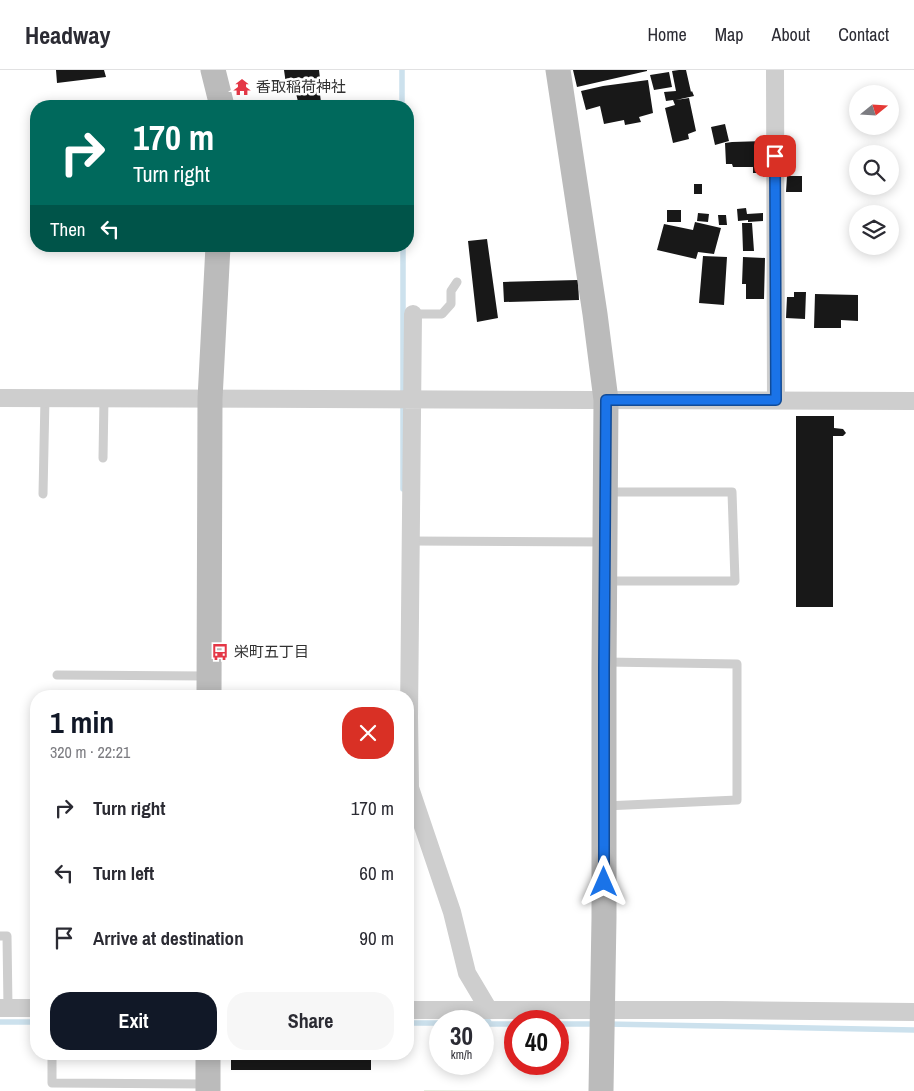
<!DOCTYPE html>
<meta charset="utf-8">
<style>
body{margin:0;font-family:"Archivo Narrow","Noto Sans JP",sans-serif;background:#f7f7f7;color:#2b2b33;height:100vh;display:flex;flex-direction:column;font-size:19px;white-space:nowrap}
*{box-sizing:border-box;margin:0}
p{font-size:16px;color:#7c7c81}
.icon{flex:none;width:28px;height:28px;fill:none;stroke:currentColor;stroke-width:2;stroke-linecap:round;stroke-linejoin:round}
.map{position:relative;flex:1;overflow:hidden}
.details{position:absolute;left:30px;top:620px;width:384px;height:370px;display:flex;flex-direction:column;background:#fff;border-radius:20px;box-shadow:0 2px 12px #0003}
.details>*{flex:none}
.top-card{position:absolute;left:30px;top:30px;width:384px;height:152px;border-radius:20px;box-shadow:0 2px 12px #0003;background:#00695c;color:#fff;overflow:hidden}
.needle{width:32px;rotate:72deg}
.tools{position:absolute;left:849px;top:15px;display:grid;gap:10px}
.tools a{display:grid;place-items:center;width:50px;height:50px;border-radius:50%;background:#fff;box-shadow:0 2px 12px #0003;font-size:25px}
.speed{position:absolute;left:429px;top:940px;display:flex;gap:10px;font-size:25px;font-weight:700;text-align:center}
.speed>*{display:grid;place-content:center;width:65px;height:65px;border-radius:50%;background:#fff;box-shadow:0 2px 12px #0003;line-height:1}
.speed small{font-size:12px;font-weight:400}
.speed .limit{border:8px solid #d22;background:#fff;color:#111}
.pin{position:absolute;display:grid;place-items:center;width:42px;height:42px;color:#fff;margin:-21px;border-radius:10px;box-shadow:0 2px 8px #0006}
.me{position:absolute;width:55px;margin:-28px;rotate:0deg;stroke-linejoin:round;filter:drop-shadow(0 0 4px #0008)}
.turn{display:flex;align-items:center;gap:18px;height:105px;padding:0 20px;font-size:22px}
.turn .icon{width:65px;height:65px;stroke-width:2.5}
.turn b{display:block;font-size:35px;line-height:42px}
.then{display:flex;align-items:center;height:48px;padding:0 20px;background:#0003;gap:10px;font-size:19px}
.round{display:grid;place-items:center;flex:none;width:52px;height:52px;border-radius:20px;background:#f7f7f7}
.summary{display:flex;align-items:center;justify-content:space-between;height:85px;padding:0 20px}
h1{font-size:30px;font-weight:800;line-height:38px;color:#111827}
.button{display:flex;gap:10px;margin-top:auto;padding:10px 20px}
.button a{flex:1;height:58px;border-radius:20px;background:#111827;color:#fff;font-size:20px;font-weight:800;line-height:58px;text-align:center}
.button a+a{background:#f7f7f7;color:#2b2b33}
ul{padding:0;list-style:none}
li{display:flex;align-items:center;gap:15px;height:65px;padding:0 20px}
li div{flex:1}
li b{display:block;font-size:19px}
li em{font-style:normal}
header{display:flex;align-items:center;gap:30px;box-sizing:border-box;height:70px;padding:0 25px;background:#fff;border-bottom:1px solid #e1e1e2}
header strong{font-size:24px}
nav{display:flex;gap:28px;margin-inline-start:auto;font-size:18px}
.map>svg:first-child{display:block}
.green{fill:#e7eee0}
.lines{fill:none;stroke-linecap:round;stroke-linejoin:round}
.stream{stroke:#cce1ed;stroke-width:5.5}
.building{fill:#181818}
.lane{stroke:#cecece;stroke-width:9}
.street{stroke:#cecece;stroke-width:18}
.secondary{stroke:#bbb;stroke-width:25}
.route-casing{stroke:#114b97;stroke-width:12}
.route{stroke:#1a73e8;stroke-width:9}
.labels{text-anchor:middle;stroke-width:5;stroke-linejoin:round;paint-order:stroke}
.poi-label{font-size:15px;fill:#313131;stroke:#fff;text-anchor:start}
</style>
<header>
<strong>Headway</strong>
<nav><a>Home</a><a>Map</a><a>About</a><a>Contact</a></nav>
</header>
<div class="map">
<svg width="914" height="1021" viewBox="0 0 914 1021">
<rect width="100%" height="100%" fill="#fff"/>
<path class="green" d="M 424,1020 L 591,1020 L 424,1021 Z"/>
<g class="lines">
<path class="stream" d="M 402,0 L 402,36
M 403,419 L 403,176
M 484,944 L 490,954
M 0,952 L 36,952
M 408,953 L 440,953
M 482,954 L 515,954
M 558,954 L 595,954
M 607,954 L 914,960"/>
</g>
<path class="building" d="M 56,0 L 104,0 L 106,7 L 57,13 Z
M 284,0 L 319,0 L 321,17 L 319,17 L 321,32 L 299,36 L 295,19 L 292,20 L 291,13 L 286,14 Z
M 573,0 L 647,0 L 647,1 L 577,17 Z
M 679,0 L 686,0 L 691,22 L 692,21 L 694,26 L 676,30 L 689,28 L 696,61 L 688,64 L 689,69 L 673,73 L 665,38 L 675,35 L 673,30 L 666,31 L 664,22 L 676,21 L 672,1 Z
M 669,2 L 672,17 L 654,20 L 650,5 Z
M 648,10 L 653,43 L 639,47 L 641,52 L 625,55 L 624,50 L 604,54 L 600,36 L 586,40 L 581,21 L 603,16 Z
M 725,54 L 729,71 L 715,75 L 711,57 Z
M 766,71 L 766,89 L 764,89 L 763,103 L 753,103 L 753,97 L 733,97 L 732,94 L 726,94 L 725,73 L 732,72 Z
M 787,106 L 802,106 L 802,122 L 786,122 Z
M 694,114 L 702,114 L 702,124 L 694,124 Z
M 746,138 L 747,144 L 763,143 L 763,151 L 748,152 L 748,150 L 738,151 L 737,139 Z
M 667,140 L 681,140 L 681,152 L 667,152 Z
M 698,143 L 709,144 L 708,152 L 697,151 Z
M 718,145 L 726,145 L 727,155 L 719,155 Z
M 695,152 L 721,158 L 714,184 L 698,182 L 696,189 L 657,180 L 664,154 L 693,160 Z
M 742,153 L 752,153 L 754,181 L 743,181 Z
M 487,169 L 498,248 L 477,252 L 468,171 Z
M 703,186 L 727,187 L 724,235 L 699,233 Z
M 743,187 L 765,188 L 764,229 L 746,229 L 746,214 L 742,214 Z
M 578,210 L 579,230 L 504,232 L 503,212 Z
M 794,222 L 806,222 L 805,249 L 786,248 L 787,227 L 794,227 Z
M 815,224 L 858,225 L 858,251 L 841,250 L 841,258 L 814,258 Z
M 796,346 L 834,346 L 834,358 L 843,359 L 846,363 L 843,366 L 833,366 L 833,537 L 796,537 Z
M 231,984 L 371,984 L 371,1000 L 231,1000 Z"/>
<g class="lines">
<path class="lane" d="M 413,244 L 442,244 L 451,234 L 451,221 L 457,212
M 103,388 L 104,328
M 43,424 L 45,328
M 411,471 L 604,472
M 606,511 L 735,511 L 732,422 L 607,422
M 605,592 L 737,594 L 737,730 L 605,736
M 57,605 L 207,606
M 0,866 L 7,866 L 8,938
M 52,984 L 52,1013 L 205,1014"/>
<path class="street" d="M 775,0 L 776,330
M 413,244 L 409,647 L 410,718 L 452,842 L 467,903 L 489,940
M 0,328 L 914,331
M 0,938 L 36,938
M 408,940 L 720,940 L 914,942"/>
<path class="secondary" d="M 213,0 L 222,36
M 558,0 L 595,244 L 606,330 L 604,599 L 604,848 L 601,1021
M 209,626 L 210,329 L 218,176
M 208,1021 L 208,984"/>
</g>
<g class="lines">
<g class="route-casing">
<path id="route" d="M 604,812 L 604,599 L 606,330 L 776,330 L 775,86"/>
</g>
<use href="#route" class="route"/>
</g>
<defs>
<g id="temple-bare" transform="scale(1.35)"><path d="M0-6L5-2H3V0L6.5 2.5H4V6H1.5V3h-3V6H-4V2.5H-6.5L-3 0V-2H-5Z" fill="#e43746" stroke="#fff" stroke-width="2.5" paint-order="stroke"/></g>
<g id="bus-bare" transform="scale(1.35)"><path d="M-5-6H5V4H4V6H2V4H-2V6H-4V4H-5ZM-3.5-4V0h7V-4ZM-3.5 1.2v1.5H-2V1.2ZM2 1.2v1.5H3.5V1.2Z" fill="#e43746" stroke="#fff" stroke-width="2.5" paint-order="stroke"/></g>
</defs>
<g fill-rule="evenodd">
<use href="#temple-bare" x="242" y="17"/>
<use href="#bus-bare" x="220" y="582"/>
</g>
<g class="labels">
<g class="poi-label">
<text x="256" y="22">香取稲荷神社</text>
<text x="234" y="587">栄町五丁目</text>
</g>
</g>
</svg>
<div class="tools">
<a><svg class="needle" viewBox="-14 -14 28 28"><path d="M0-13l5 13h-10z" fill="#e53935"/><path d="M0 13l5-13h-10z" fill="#7c7c81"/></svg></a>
<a><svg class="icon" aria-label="search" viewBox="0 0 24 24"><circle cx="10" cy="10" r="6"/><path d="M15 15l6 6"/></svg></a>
<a><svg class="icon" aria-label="layers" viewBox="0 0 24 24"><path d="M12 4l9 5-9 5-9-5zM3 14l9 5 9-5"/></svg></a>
</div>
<div class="speed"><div>30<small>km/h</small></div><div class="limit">40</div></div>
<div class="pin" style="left:775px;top:86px;background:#d93025"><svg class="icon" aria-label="arrive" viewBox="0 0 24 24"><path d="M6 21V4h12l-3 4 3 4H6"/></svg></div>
<svg class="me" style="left:604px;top:812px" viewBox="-20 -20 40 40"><path d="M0-17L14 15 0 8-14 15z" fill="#1a73e8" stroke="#fff" stroke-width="4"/></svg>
<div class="top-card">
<div class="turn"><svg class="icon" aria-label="right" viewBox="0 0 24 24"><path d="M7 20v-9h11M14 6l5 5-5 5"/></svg><div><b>170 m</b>Turn right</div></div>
<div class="then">Then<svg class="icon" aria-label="left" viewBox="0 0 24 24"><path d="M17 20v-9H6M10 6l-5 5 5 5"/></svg></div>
</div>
<section class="details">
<div class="summary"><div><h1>1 min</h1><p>320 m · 22:21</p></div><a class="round" style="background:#d93025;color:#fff"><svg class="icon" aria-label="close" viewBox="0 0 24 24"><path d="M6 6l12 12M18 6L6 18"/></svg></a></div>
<ul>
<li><svg class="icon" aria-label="right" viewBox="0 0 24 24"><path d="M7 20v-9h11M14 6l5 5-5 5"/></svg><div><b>Turn right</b></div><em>170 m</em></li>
<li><svg class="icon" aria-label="left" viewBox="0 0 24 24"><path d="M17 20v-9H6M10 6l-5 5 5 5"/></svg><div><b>Turn left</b></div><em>60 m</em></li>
<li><svg class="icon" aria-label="arrive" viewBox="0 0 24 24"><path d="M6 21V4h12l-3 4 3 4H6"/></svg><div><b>Arrive at destination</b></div><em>90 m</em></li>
</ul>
<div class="button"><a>Exit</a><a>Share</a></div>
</section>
</div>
